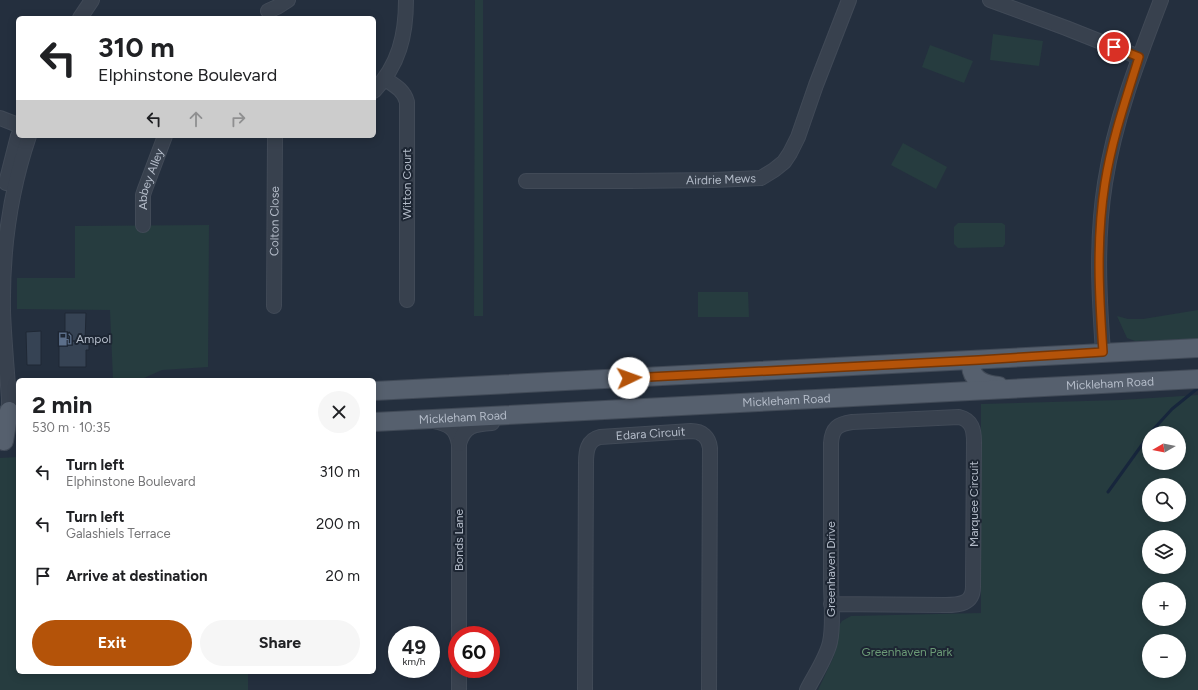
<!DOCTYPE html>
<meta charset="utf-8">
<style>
body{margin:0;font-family:Figtree,sans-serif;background:#f6f6f6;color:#202124;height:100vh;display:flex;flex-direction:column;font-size:15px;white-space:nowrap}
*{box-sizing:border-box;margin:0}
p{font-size:13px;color:#757577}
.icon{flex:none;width:22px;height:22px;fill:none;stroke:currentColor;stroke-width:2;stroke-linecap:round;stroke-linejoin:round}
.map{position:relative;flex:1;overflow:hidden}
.side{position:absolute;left:16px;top:378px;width:360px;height:296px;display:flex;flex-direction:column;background:#fff;border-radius:6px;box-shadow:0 2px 10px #0003}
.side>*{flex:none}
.banner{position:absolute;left:16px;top:16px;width:360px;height:122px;border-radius:6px;box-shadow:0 2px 10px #0003;background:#fff;color:#202124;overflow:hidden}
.needle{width:26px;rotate:261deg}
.buttons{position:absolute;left:1142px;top:426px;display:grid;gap:8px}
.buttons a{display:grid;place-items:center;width:44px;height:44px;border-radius:50%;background:#fff;box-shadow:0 2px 10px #0003;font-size:20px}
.speed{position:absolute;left:388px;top:626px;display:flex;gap:8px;font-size:20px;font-weight:700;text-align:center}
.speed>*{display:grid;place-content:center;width:52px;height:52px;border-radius:50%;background:#fff;box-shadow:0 2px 10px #0003;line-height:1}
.speed small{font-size:10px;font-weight:400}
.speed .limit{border:6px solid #d22;background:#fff;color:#111}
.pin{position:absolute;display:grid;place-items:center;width:34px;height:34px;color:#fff;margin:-17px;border:2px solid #fff;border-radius:50%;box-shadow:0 1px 4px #0007}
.me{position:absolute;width:44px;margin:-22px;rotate:87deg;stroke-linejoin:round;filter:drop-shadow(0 0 3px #0008)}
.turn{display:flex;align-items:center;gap:14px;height:84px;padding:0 16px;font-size:18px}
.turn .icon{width:52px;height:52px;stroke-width:2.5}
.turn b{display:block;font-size:28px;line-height:34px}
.lanes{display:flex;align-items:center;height:38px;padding:0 16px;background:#0003;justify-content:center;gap:20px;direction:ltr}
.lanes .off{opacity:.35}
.round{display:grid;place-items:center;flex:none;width:42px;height:42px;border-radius:21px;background:#f6f6f6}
.overview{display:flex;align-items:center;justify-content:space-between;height:68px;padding:0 16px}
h1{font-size:24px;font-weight:700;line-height:30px}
.action{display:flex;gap:8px;margin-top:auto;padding:8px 16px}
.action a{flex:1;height:46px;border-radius:24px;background:#b45309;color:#fff;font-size:16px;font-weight:700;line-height:46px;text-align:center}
.action a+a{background:#f6f6f6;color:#202124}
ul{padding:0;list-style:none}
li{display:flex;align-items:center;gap:12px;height:52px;padding:0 16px}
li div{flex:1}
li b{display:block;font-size:15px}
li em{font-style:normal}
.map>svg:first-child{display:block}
.green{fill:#263c3f;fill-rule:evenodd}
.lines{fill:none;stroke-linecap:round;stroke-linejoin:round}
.stream{stroke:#17263c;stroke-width:3}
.building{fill:#364354;stroke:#1f2835}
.minor-casing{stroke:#414a57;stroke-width:16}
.major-casing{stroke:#414a57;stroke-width:20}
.minor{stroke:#38414e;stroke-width:14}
.major{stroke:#56606e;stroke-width:18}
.route-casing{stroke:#753606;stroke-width:10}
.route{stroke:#b45309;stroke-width:7}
.labels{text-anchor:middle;stroke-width:4;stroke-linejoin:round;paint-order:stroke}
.street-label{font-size:12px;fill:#b4bcc9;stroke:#1d2633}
.poi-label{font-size:12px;fill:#b4bcc9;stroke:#1d2633;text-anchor:start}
.park-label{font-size:12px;fill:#6b9a76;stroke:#1d2633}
</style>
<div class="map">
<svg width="1198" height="690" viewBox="0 0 1198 690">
<rect width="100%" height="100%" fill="#242f3e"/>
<path class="green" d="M 475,0 L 483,0 L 483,316 L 474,316 Z
M 993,34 L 1043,41 L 1039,66 L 990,60 Z
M 930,45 L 973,61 L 964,83 L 922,67 Z
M 903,143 L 947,167 L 936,189 L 891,165 Z
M 958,223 L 1002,223 L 1005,225 L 1005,244 L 1003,247 L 958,248 L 954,244 L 954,227 Z
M 209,225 L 208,367 L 162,370 L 144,378 L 113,380 L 110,310 L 17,309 L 17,278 L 75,278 L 75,226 Z
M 698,292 L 748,292 L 749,317 L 698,317 Z
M 1198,310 L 1198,339 L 1135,341 L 1127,338 L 1117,316 L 1128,319 L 1143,319 Z
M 1198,395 L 1198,690 L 818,690 L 834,656 L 840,624 L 842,621 L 851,616 L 981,613 L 981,404 L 1121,400 ZM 1149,433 L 1179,433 L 1179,463 L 1149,463 ZM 1149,485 L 1179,485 L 1179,515 L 1149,515 ZM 1149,537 L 1179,537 L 1179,567 L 1149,567 ZM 1149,589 L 1179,589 L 1179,619 L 1149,619 ZM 1149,641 L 1179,641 L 1179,671 L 1149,671 Z
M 18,457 L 18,672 L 248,672 L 248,690 L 0,690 L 0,458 Z"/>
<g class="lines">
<path class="stream" d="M 1150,433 L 1172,409 L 1198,388
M 1108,492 L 1149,435"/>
</g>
<path class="building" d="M 65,313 L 86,313 L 85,341 L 65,341 Z
M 41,331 L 41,365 L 27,365 L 26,332 Z
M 59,341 L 89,341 L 89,350 L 86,350 L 86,367 L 59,367 Z"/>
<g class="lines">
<g class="minor-casing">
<g id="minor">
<path d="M 990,0 L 1066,28 L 1139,57"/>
<path d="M 268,11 L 277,7 L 288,0"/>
<path d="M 80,18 L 92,0"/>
<path d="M 385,79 C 394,85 404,90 407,102 L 407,300"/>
<path d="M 374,91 C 399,65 406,35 406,0"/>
<path d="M 0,118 L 18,125"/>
<path id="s1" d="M 526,181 L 630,181 L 714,180 L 761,178 L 774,170 L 784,162 L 790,153 L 798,137 L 816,85 L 849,0"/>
<path d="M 6,183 L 18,136"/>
<path id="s2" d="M 143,225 L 143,195 L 145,189 L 165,136"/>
<path id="s3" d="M 274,306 L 275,136"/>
<path d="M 1103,352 C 1099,295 1096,240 1105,183 C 1115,119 1138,60 1161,0"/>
<path d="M 9,411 L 9,399 C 7,370 4,340 3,311 C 2,252 10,192 29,136"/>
<path d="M 433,421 C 449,424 456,428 459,444 L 459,635"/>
<path d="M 459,444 C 464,425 475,424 492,423"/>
<path d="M 459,690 L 459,669"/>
<path id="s4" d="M 585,690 L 586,463 C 586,452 587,440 600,437 L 691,431 C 702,431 709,437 710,448 L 709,690"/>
<path d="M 807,690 C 814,676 827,657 830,642 C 834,624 831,601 831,583 L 831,443 C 832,428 838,424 852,422 L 959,417 C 972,420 974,430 974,442 L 973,587 C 973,604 959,605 945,605 L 831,604"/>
</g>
</g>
<g class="major-casing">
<g id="major">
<path d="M 979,360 L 974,362 L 971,366 C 972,381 986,385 999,386"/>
<path d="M 374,391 L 1198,348"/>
<path id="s5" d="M 374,422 L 1198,379"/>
<path d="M 4,441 L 9,411"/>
</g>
</g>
<use href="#minor" class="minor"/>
<use href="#major" class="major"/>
</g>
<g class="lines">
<g class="route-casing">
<path id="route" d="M 629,378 L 979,360 L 1103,352 C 1099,295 1096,240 1105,183 C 1112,139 1126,99 1139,57 L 1114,47"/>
</g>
<use href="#route" class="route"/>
</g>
<defs>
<g id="fuel-bare" transform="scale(1.08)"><path d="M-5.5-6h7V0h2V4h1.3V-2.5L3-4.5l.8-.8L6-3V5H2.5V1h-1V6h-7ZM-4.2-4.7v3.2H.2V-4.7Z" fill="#5c6f8a" stroke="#1d2633" stroke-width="2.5" paint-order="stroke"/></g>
</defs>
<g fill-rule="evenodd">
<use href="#fuel-bare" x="65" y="339"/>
</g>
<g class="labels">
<g class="street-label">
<text dy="4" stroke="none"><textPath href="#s1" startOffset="195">Airdrie Mews</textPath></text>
<text dy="4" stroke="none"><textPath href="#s2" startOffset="47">Abbey Alley</textPath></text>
<text transform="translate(407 184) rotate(-90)" y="4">Witton Court</text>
<text dy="4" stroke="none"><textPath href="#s3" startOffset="85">Colton Close</textPath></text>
<text dy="4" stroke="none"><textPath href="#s5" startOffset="737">Mickleham Road</textPath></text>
<text dy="4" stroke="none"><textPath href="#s5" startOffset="413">Mickleham Road</textPath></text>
<text dy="4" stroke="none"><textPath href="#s5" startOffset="89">Mickleham Road</textPath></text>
<text dy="4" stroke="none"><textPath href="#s4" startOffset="310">Edara Circuit</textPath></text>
<text transform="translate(974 504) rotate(-90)" y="4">Marquee Circuit</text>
<text transform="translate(459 540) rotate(-90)" y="4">Bonds Lane</text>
<text transform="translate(831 569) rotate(-90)" y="4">Greenhaven Drive</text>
</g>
<g class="poi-label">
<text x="76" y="343">Ampol</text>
</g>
<g class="park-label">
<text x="907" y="656">Greenhaven Park</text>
</g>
</g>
</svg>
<div class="buttons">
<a><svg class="needle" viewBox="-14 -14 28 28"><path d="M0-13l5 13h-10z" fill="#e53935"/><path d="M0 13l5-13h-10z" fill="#757577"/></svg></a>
<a><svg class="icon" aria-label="search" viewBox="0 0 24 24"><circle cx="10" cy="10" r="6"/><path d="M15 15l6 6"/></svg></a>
<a><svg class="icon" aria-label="layers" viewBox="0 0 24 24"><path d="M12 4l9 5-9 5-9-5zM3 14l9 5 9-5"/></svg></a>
<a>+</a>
<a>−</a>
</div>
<div class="speed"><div>49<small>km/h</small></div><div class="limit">60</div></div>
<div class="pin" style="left:1114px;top:47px;background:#d93025"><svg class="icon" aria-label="arrive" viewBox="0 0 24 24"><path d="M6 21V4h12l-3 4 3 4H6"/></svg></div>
<svg class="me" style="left:629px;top:378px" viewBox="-20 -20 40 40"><circle r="19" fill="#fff"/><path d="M0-13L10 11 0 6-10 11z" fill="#b45309"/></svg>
<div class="banner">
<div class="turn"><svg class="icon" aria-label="left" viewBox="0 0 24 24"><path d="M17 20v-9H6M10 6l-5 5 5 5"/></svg><div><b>310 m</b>Elphinstone Boulevard</div></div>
<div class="lanes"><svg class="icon" aria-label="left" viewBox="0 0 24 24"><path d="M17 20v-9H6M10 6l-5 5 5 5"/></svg><svg class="icon off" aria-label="ahead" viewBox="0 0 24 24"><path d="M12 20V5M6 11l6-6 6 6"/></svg><svg class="icon off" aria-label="right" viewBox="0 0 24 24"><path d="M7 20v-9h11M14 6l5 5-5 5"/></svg></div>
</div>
<section class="side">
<div class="overview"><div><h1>2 min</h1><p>530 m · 10:35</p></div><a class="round"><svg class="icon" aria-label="close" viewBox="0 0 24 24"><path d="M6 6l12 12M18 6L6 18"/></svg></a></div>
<ul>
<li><svg class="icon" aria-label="left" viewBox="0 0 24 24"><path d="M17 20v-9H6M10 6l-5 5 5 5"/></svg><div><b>Turn left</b><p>Elphinstone Boulevard</p></div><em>310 m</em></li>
<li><svg class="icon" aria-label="left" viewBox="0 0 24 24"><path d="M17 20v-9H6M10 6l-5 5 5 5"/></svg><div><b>Turn left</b><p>Galashiels Terrace</p></div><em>200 m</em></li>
<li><svg class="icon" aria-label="arrive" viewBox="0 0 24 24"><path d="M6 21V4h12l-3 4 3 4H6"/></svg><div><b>Arrive at destination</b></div><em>20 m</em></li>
</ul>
<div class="action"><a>Exit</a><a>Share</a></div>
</section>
</div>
